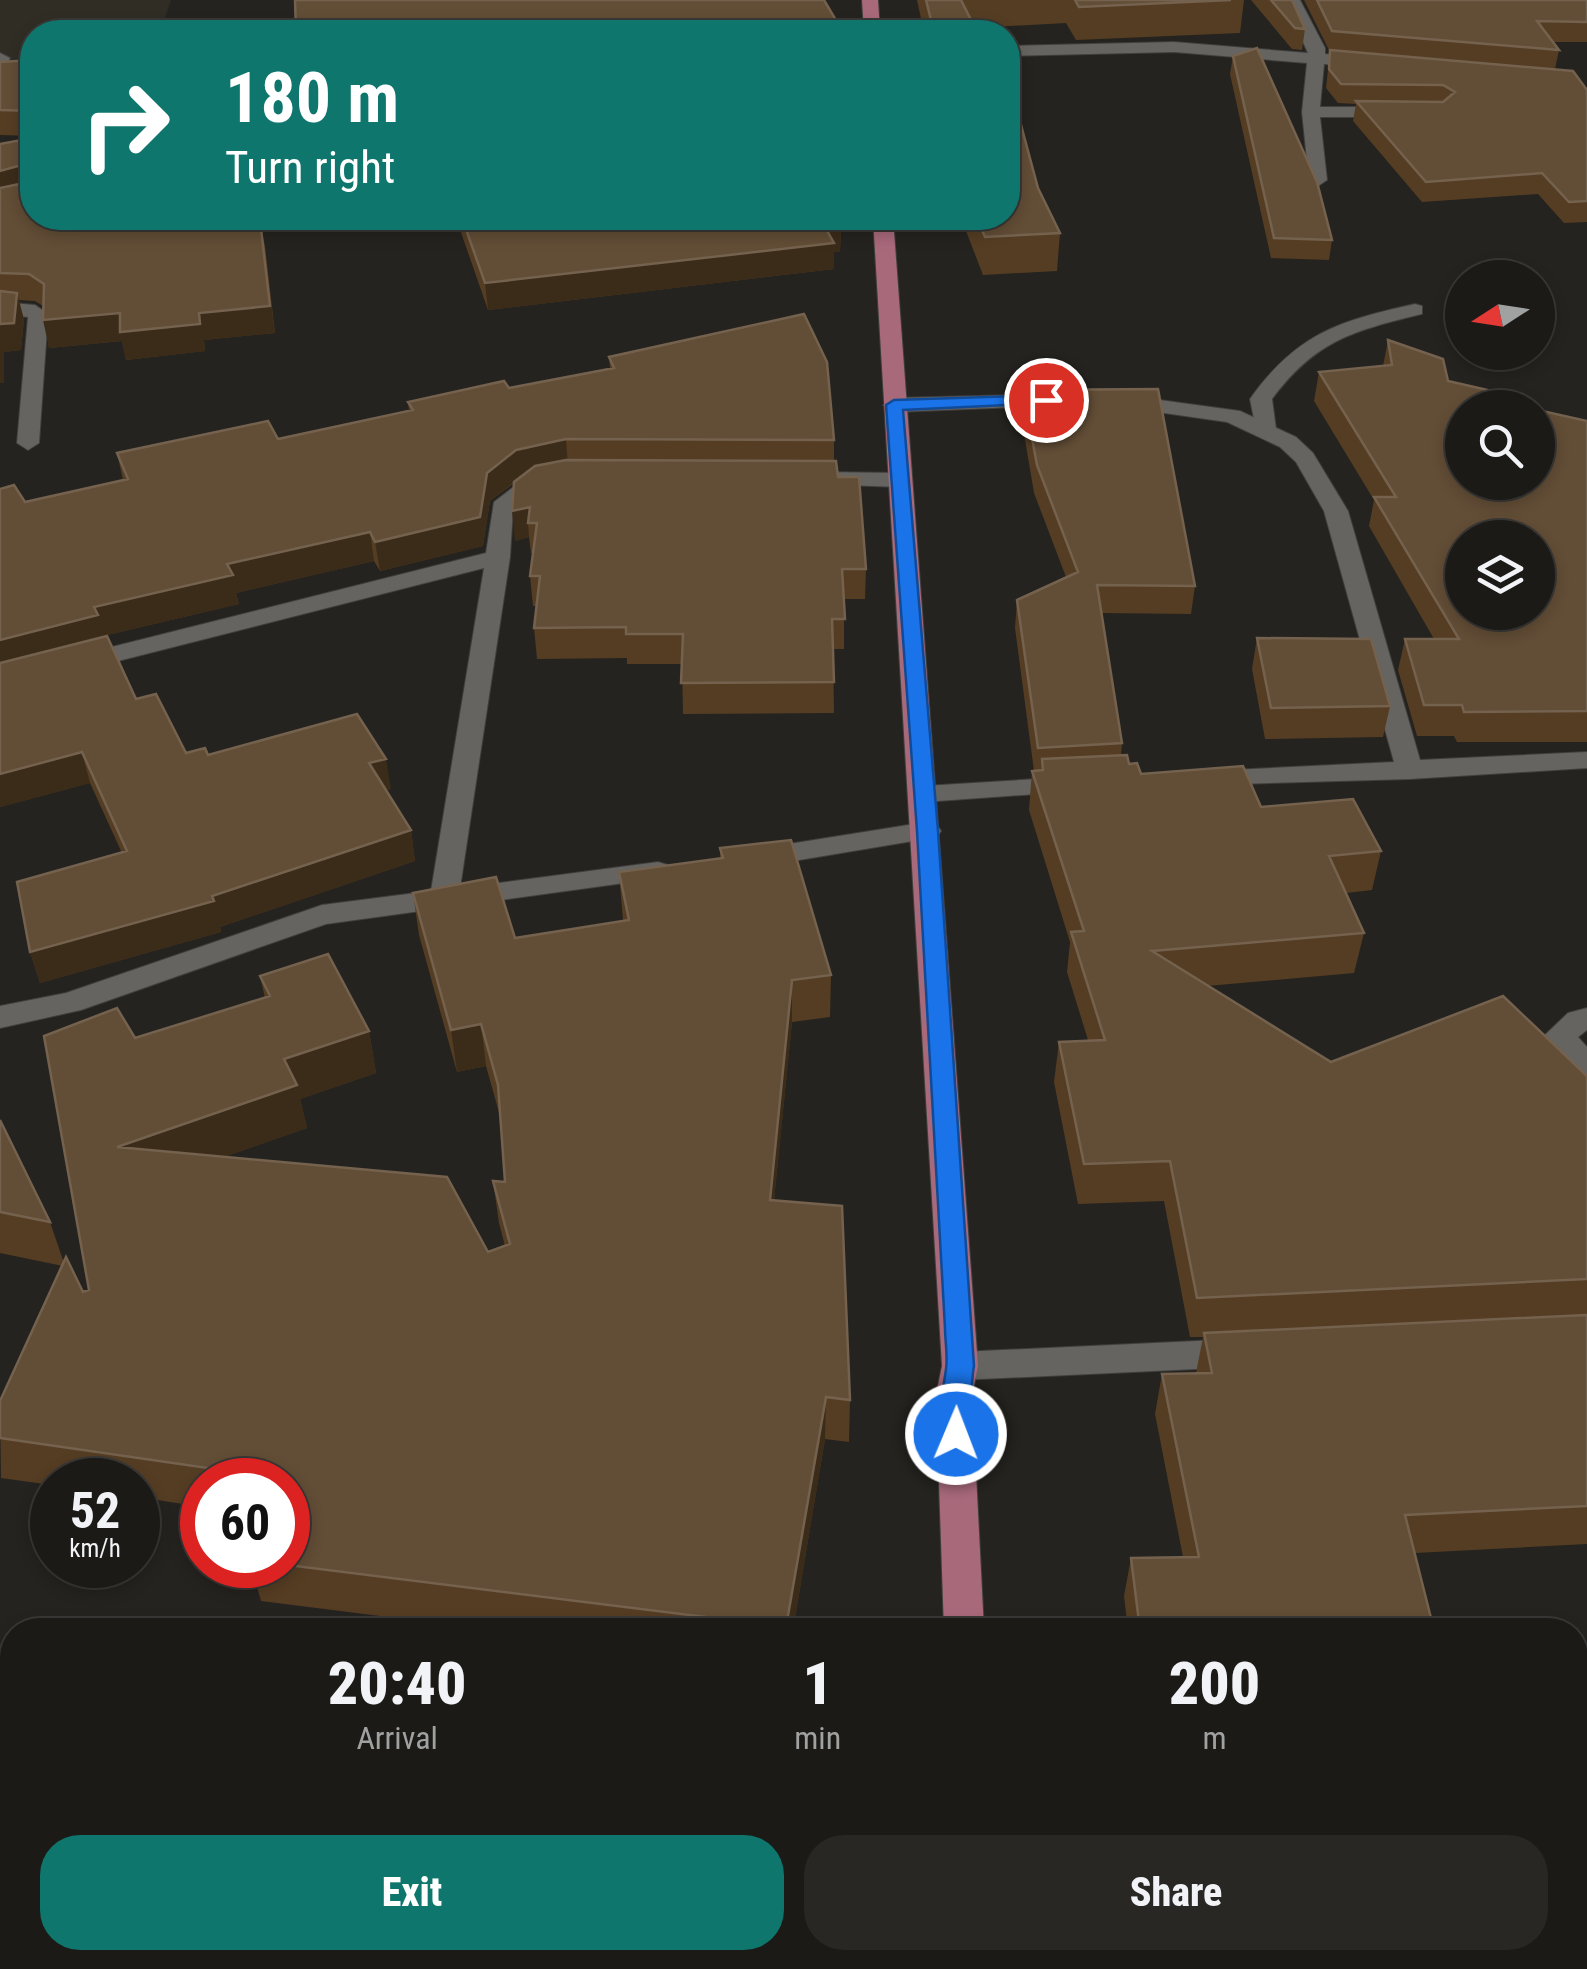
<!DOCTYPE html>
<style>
body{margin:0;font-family:"Roboto Condensed",sans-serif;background:#282724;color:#f1f3f6;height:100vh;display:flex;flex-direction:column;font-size:38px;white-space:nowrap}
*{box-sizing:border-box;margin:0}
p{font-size:32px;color:#a0a1a1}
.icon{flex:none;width:55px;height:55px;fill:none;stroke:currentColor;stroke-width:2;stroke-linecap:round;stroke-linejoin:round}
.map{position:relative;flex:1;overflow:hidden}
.panel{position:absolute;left:0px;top:1618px;width:1588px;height:352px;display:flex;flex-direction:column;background:#1b1a17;border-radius:40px 40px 0 0;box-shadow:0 5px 15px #0003,0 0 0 2px #393836}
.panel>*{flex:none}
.banner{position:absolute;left:20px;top:20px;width:1000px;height:210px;border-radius:40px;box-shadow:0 5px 15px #0003,0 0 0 2px #393836;background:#0f766e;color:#fff;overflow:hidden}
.needle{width:65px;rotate:258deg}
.tools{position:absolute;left:1445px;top:260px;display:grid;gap:20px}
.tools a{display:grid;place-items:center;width:110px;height:110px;border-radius:50%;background:#1b1a17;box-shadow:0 5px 15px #0003,0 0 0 2px #393836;font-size:50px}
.speed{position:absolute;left:30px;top:1458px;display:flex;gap:20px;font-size:50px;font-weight:700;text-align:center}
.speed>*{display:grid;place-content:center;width:130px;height:130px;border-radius:50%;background:#1b1a17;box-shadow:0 5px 15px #0003,0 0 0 2px #393836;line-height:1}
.speed small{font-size:25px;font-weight:400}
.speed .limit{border:15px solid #d22;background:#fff;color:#111}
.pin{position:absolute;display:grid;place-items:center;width:85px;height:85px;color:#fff;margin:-42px;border:5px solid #fff;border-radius:50%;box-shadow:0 2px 10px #0007}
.me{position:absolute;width:110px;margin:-55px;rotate:1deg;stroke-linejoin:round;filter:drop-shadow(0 0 8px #0008)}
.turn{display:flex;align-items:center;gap:35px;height:210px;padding:0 40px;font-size:45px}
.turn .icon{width:130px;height:130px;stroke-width:2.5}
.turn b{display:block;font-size:70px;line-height:85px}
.eta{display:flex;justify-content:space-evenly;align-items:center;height:170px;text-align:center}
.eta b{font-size:60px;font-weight:800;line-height:70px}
.primary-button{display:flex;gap:20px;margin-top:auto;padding:20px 40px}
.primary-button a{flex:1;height:115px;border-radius:40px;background:#0f766e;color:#fff;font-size:40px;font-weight:800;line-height:115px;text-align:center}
.primary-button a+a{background:#282724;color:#f1f3f6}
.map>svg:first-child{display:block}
.built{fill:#2f2d24}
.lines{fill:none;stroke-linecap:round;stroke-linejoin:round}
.lane-casing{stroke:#403f3d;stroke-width:2}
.street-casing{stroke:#403f3d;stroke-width:2}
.primary-casing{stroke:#403f3d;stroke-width:2}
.lane{fill:#656460;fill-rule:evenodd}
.street{fill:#656460;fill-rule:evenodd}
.primary{fill:#a8697b;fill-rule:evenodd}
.wall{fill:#553d23}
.shaded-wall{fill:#3b2c1a}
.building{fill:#624d36;stroke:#74624e;stroke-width:2.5;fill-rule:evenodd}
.route{fill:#1a73e8;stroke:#114b97;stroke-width:2.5}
</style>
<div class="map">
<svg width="1587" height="1969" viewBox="0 0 1587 1969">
<rect width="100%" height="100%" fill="#24231f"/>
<path class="built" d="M 0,0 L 171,0 L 160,32 L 32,32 L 32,126 L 0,128 Z"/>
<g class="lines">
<g class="lane-casing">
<path id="lane" d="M 0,53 L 10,58 L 6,67 L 0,68 Z
M 1415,304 L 1422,306 L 1422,314 C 1353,331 1316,340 1272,399 L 1276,429 L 1273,434 L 1257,434 L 1250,399 C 1297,333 1339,321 1415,304 Z"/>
</g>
<g class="street-casing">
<path id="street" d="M 1284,0 L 1300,0 L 1325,48 L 1325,54 L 1370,58 L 1378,63 L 1370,68 L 1324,64 L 1320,107 L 1396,107 L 1405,112 L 1396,117 L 1320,117 L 1327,180 L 1318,186 L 1309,180 L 1302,112 L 1307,63 L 1174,52 L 1008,56 L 1008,46 L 1174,42 L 1308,53 Z
M 0,302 L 35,305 L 48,314 L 39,443 L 28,450 L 17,443 L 28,317 L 0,314 Z
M 1062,394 L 1073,400 L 1070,405 L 894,412 L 883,405 L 894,398 Z
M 1123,395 L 1240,411 L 1296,437 L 1313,453 L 1348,511 L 1420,760 L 1587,752 L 1587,768 L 1410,779 L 1201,785 L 1197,779 L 1211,771 L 1394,762 L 1324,511 L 1296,462 L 1280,447 L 1227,422 L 1115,406 L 1112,401 Z
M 821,472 L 901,473 L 912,480 L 901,487 L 813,484 L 810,479 Z
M 550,475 L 561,482 L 558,487 L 536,492 L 513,509 L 510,557 L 460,888 L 658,862 L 668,865 L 672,871 L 668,877 L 326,924 L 81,1010 L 0,1028 L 0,1006 L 66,993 L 322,905 L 431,891 L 484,568 L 0,691 L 0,675 L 486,553 L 494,502 L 520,482 Z
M 1070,777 L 1084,785 L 1080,791 L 924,802 L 910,794 L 924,786 Z
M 927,822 L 937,825 L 941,831 L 937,837 L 758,867 L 748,864 L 744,858 L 748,852 L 758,849 Z
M 1587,1008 L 1587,1030 L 1578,1037 L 1587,1047 L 1587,1079 L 1576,1076 L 1545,1035 L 1568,1013 Z
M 1239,1339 L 1251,1343 L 1257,1353 L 1251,1363 L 1239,1367 L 960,1380 L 947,1376 L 942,1366 L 947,1356 L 960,1352 Z"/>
</g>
<g class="primary-casing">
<path id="primary" d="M 862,0 L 878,0 L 880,32 L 864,32 Z
M 873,218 L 893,218 L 978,1366 L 972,1395 L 984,1630 L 944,1630 L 936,1395 L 942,1366 Z
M 957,1958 L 1001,1958 L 1002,1969 L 958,1969 Z"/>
</g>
<use href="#lane" class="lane"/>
<use href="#street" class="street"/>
<use href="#primary" class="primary"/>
</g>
<path class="wall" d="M 917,0 L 1244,0 L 1240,33 L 1076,40 L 1066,23 L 974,28 L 977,32 L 924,32 Z
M 1251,0 L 1292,0 L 1305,29 L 1302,50 L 1292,49 Z
M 1304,0 L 1587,0 L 1587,42 L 1553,42 L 1559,50 L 1555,69 L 1587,90 L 1587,222 L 1564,223 L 1538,194 L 1422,202 L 1353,121 L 1356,104 L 1338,103 L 1326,88 L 1330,52 Z
M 1233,56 L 1332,240 L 1329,260 L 1271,258 L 1230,74 Z
M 32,60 L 32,136 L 0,135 L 0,62 Z
M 32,138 L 32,218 L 259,218 L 265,246 L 275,333 L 204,340 L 205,351 L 126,360 L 122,341 L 49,348 L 43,306 L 35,301 L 19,300 L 24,320 L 21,350 L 4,352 L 4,383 L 0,383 L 0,144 Z
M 1038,188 L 1060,233 L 1057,271 L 983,275 L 961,218 L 1008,218 Z
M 456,218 L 836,218 L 841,225 L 840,252 L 834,252 L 834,269 L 488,310 Z
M 1388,340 L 1448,381 L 1514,396 L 1512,404 L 1587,421 L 1587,742 L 1457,742 L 1454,736 L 1417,736 L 1398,670 L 1405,639 L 1434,639 L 1369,526 L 1374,500 L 1314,401 L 1319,372 L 1383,366 Z
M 609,357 L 834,440 L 834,461 L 866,569 L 865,599 L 844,599 L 844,649 L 833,649 L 834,713 L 683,714 L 682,664 L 627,664 L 627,658 L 537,659 L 534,628 L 537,606 L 533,606 L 530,576 L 533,553 L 531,553 L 529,537 L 515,541 L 514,483 L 490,501 L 483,546 L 380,571 L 374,561 L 236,593 L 239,604 L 103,636 L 136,699 L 186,753 L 208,755 L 391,789 L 386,790 L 411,830 L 415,861 L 220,927 L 221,932 L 40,983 L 30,952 L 122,853 L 90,783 L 0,807 L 25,502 L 123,480 L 117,453 L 278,439 L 409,411 L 408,402 L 509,388 L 610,368 Z
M 1023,390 L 1195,586 L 1191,614 L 1101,613 L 1122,743 L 1121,755 L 1129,764 L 1141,774 L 1261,807 L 1381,851 L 1372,890 L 1346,893 L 1364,933 L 1354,973 L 1207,986 L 1331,1062 L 1587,1076 L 1587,1544 L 1415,1553 L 1434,1630 L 1128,1630 L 1124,1596 L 1131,1558 L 1183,1557 L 1155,1414 L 1162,1374 L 1196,1373 L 1203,1337 L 1190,1337 L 1164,1201 L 1078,1204 L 1054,1082 L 1059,1042 L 1088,1040 L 1067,972 L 1070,942 L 1029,810 L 1032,771 L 1034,771 L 1015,628 L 1017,600 L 1066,577 L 1034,493 L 1021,416 Z
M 1257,638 L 1390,706 L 1383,737 L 1265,739 L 1252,669 Z
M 720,848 L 831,975 L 830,1017 L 792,1022 L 774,1200 L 850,1400 L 849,1442 L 825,1439 L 793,1630 L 491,1630 L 261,1601 L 251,1565 L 288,1565 L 288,1480 L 202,1480 L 202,1507 L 138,1497 L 138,1480 L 52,1480 L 52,1485 L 1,1478 L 0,1401 L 63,1266 L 0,1253 L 0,1120 L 50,1222 L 64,1263 L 83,1292 L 89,1290 L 135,1038 L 265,998 L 260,976 L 369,1031 L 376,1073 L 300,1099 L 307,1128 L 224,1157 L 488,1252 L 505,1246 L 499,1223 L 493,1181 L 505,1182 L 500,1116 L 486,1066 L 457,1072 L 419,935 L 413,893 L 515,938 L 623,921 L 619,872 L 720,859 Z
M 1343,1958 L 1575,1958 L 1587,1969 L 1345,1969 Z"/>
<path class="shaded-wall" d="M 25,164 L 31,189 L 0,199 L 0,171 Z
M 260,220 L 275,333 L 204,340 L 205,351 L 126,360 L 122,341 L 49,348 L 43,320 L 120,313 L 199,313 Z
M 841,225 L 840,252 L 834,252 L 834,269 L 488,310 L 485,283 Z
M 17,293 L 24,320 L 21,350 L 4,352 L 4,383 L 0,383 L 0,324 Z
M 566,439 L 568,467 L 519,478 L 490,501 L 483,546 L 380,571 L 375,542 L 487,473 L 516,450 Z
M 530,507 L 528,523 L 529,537 L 515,541 L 512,511 Z
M 370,532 L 374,561 L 236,593 L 239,604 L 103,636 L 105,645 L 0,672 L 0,640 L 94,607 L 227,564 Z
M 82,752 L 90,783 L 0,807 L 0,774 Z
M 386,759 L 391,789 L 374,794 L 369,763 Z
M 411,830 L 415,861 L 220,927 L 221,932 L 40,983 L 30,952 L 212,896 Z
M 792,980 L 792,1022 L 770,1242 L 770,1200 Z
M 481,1024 L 486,1066 L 457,1072 L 451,1030 Z
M 369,1031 L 376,1073 L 300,1099 L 307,1128 L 130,1190 L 117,1147 L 284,1059 Z
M 826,1397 L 825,1439 L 793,1630 L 786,1630 Z"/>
<path class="building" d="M 295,0 L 824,0 L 843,32 L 296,32 Z
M 926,0 L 961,0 L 977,32 L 934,32 Z
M 1075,0 L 1231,0 L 1079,7 Z
M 1271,0 L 1292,0 L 1305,29 L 1295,28 Z
M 1317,0 L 1587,0 L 1587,22 L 1537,21 L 1559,50 L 1332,31 Z
M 1257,48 L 1317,182 L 1332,240 L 1274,238 L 1233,56 Z
M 1330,50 L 1573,71 L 1587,90 L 1587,201 L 1569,202 L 1542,173 L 1426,182 L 1356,101 L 1443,102 L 1455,92 L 1443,85 L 1341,84 L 1329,69 Z
M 32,60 L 32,111 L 0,110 L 0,62 Z
M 1008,96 L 1009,99 L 1014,99 L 1038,188 L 1060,233 L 985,237 L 977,218 L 1008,218 Z
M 32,138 L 32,218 L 256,218 L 257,220 L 260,220 L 270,306 L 199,313 L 200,324 L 120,332 L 120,313 L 43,320 L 44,284 L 29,274 L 0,273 L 0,188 L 29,182 L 30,167 L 25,164 L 0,171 L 0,144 Z
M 462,218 L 836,218 L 841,225 L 825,227 L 834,243 L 485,283 Z
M 0,291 L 17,293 L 14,323 L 0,324 Z
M 804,314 L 827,362 L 834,440 L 566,439 L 516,450 L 487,473 L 480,517 L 375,542 L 370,532 L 227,564 L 233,575 L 94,607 L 98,615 L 0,640 L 0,489 L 14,485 L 25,502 L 128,479 L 117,453 L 268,421 L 278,439 L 413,410 L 408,402 L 504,381 L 509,388 L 614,368 L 609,357 Z
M 1388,340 L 1443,359 L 1448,381 L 1514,396 L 1509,404 L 1526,408 L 1462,408 L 1462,482 L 1538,482 L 1538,410 L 1587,421 L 1587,711 L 1464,712 L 1462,705 L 1424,705 L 1405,639 L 1459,639 L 1374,497 L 1396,497 L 1319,372 L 1392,365 ZM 1462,538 L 1538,538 L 1538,612 L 1462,612 Z
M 1158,389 L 1195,586 L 1097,585 L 1122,743 L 1038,748 L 1017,600 L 1078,572 L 1037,465 L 1023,390 Z
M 566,460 L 836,461 L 838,477 L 859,477 L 866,569 L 842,569 L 845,619 L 832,619 L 834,682 L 681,683 L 683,634 L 626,634 L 626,627 L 534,628 L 540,576 L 530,576 L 537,523 L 528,523 L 530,507 L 512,511 L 514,482 L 535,466 Z
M 107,636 L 136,699 L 156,694 L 186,753 L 205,748 L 208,755 L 357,714 L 386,759 L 369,763 L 411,830 L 212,896 L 214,901 L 30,952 L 17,882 L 127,851 L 82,752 L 0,774 L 0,663 Z
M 1257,638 L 1371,639 L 1390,706 L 1271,708 Z
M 1127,755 L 1129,764 L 1137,763 L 1141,774 L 1243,766 L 1261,807 L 1353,799 L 1381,851 L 1329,856 L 1364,933 L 1152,951 L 1331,1062 L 1503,996 L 1587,1076 L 1587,1279 L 1197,1298 L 1170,1161 L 1084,1164 L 1059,1042 L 1105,1040 L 1071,932 L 1084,931 L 1032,771 L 1043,770 L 1042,759 Z
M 791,840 L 831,975 L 792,980 L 770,1200 L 842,1206 L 850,1400 L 826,1397 L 786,1627 L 287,1565 L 288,1480 L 276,1480 L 277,1478 L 0,1438 L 0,1401 L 66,1257 L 83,1292 L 89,1290 L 44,1036 L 117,1008 L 135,1038 L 270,996 L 260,976 L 328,954 L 369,1031 L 284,1059 L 297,1085 L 117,1147 L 447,1177 L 488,1252 L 510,1244 L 493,1181 L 505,1182 L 498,1085 L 481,1024 L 451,1030 L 413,893 L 496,877 L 515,938 L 629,920 L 619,872 L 723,858 L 720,848 Z
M 0,1120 L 50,1222 L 0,1212 Z
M 1587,1315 L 1587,1506 L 1405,1515 L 1434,1630 L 1140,1630 L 1131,1558 L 1199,1557 L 1162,1374 L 1212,1373 L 1204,1333 Z
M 1575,1858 L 1587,1859 L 1587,1969 L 1365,1969 L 1363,1958 L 1575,1958 Z"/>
<path class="route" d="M 1046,395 L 1054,400 L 1051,403 L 903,410 L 938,831 L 974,1366 C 970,1386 972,1430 966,1443 L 956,1446 L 946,1443 C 935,1420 943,1393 946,1369 C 948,1356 945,1341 945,1328 L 917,831 L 886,405 L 894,400 Z"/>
</svg>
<div class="tools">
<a><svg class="needle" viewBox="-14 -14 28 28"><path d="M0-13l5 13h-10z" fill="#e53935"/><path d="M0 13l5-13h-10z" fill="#a0a1a1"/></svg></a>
<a><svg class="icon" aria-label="search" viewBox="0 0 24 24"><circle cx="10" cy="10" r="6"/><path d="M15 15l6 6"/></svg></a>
<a><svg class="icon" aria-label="layers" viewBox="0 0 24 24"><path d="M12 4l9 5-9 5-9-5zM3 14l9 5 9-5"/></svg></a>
</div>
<div class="speed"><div>52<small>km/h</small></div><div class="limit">60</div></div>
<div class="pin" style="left:1046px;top:400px;background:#d93025"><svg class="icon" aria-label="arrive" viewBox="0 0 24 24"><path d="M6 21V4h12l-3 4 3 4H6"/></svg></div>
<svg class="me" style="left:956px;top:1434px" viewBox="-20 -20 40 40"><circle r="17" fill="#1a73e8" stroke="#fff" stroke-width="3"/><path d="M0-11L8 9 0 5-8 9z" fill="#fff"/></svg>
<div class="banner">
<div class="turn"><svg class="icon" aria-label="right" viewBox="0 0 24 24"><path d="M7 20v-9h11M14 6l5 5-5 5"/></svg><div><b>180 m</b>Turn right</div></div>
</div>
<section class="panel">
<div class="eta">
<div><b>20:40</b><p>Arrival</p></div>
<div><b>1</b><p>min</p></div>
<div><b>200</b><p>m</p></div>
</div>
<div class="primary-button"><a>Exit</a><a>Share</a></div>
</section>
</div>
